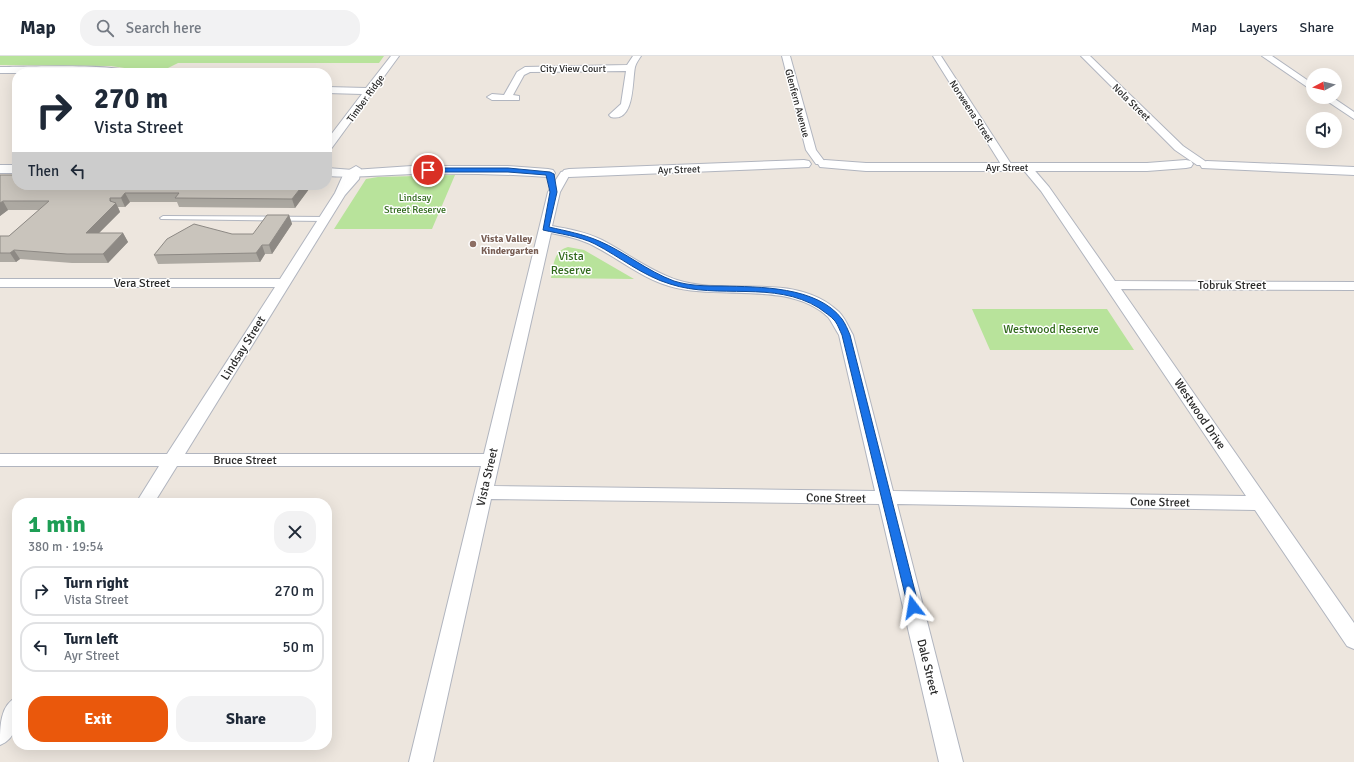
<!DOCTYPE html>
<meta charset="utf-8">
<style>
body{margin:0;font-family:Signika,sans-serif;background:#f2f2f3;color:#1f2937;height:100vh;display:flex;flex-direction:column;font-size:15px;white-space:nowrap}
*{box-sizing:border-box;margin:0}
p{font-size:13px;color:#747a83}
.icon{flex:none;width:22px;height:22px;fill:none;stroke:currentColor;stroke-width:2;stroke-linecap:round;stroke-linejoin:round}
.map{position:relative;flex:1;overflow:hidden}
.sheet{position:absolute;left:12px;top:442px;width:320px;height:252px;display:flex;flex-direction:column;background:#fff;border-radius:16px;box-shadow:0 4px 16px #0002}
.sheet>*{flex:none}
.top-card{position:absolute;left:12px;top:12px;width:320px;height:122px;border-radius:16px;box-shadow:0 4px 16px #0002;background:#fff;color:#1f2937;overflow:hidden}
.needle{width:26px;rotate:263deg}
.controls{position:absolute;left:1306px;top:12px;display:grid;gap:8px}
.controls a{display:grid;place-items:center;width:36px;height:36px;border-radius:50%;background:#fff;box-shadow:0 4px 16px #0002;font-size:20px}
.pin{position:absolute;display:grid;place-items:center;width:34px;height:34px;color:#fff;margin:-17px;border:2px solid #fff;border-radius:50%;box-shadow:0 1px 4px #0007}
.me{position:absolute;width:44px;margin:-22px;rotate:346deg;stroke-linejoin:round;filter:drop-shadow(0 0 3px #0008)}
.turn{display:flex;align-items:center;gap:14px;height:84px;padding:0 16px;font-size:18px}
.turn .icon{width:52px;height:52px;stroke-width:2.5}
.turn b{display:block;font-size:28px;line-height:34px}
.then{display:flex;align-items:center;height:38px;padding:0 16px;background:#0003;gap:8px;font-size:15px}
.round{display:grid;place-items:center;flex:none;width:42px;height:42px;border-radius:16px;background:#f2f2f3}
.summary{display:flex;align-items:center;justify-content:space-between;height:68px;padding:0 16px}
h1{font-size:24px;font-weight:700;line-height:30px;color:#1e9e55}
.primary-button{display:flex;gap:8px;margin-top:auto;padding:8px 16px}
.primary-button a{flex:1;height:46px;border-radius:16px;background:#ea580c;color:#fff;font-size:16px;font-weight:700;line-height:46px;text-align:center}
.primary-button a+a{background:#f2f2f3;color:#1f2937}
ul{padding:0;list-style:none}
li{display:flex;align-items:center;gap:12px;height:50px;margin:0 8px 6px;padding:0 8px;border:2px solid #e0e1e3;border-radius:16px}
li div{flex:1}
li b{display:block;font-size:15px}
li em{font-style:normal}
header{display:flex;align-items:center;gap:24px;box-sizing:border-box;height:56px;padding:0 20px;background:#fff;border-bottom:1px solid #e0e1e3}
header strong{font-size:19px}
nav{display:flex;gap:22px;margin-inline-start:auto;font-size:14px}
.search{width:280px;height:36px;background:#f2f2f3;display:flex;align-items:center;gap:10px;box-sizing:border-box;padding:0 14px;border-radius:16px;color:#747a83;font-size:15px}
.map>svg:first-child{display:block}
.green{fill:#b8e39b}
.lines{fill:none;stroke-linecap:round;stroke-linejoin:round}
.service-casing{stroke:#b1b5bf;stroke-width:2}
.minor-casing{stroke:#b1b5bf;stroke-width:2}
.tertiary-casing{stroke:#b1b5bf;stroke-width:2}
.service{fill:#fff;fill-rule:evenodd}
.minor{fill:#fff;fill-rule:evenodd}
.tertiary{fill:#fff;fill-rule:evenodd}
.wall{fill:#ada9a2}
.shaded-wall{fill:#8d8984}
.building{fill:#c9c4bc;stroke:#8d8984}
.route{fill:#1a73e8;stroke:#114b97}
.education-dot{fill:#8d6e63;stroke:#fff;stroke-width:1.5}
.labels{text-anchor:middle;stroke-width:3;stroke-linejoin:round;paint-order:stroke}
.far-street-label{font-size:10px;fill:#2b2b2b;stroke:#fff}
.far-park-label{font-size:10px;fill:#30691b;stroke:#fff}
.far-education-label{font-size:10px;font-weight:bold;fill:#785e54;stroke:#fff;text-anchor:start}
.park-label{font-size:12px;fill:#30691b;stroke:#fff}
.street-label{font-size:12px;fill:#2b2b2b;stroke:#fff}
</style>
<header>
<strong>Map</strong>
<div class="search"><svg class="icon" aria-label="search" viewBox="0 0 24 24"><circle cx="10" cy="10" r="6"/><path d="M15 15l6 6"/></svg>Search here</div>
<nav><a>Map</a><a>Layers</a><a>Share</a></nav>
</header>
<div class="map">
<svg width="1354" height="706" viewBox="0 0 1354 706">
<rect width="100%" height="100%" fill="#ede6de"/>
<path class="green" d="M 0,0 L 384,0 L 379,7 L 178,7 L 158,17 L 111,10 L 0,9 Z
M 455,119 L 432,173 L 334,173 L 366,123 L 378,121 Z
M 568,191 L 584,194 L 634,223 L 551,222 C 554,209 553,195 568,191 Z
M 972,253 L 1107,253 L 1134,294 L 990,294 Z"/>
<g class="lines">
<g class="service-casing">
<path id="service" d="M 163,160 L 325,161 L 328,163 L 325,165 L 161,163 L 160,162 Z"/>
</g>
<g class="minor-casing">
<path id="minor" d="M 391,0 L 399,0 L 331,93 L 327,94 L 327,84 L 362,38 L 327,37 L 327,31 L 366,32 Z
M 633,0 L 641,0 C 639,3 636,7 635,11 C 632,25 635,67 611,61 L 609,59 L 621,48 L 626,15 L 530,16 L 524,19 L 513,39 L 519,40 L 519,44 L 492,44 L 487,41 L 492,38 L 504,39 L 517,16 L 525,11 L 627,9 Z
M 782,0 L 790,0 L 816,94 L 825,106 L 824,108 L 816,108 L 806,94 Z
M 933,0 L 941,0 L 1013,111 L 1012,113 L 1004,113 Z
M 1081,0 L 1090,0 L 1183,90 L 1205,105 L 1206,107 L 1205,109 L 1197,109 L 1175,94 Z
M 1262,0 L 1272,0 L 1313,28 L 1313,35 Z
M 0,11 C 20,11 123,7 132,17 L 0,17 Z
M 1321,41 L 1332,41 L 1354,56 L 1354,63 Z
M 1026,108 L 1030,109 L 1049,131 L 1115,225 L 1354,226 L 1354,234 L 1121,233 L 1354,567 L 1354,593 L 1347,590 L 1255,454 L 897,448 L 963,706 L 939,706 L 879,448 L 491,443 L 433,706 L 409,706 L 481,410 L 177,410 L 154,447 L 136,447 L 159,410 L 0,410 L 0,398 L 167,398 L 275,231 L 0,231 L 0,223 L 280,223 L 335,137 L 344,117 L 356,110 L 361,113 L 359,123 L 345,139 L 185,398 L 484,398 L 548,136 L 561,116 L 565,115 L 570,118 L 560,136 L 552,170 C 569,173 586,176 602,184 C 627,197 650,215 677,224 C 729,241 795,214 839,256 C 845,262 849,272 853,279 L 893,435 L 1246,440 L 1041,135 L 1021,111 ZM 551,177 C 566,180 581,183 594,190 C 619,203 642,222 669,230 C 718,245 789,224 828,261 C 832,266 835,273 839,279 L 875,435 L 494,430 Z
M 17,641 C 17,659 20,681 0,689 C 0,670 0,649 17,641 Z"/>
</g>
<g class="tertiary-casing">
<path id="tertiary" d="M 804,104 L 809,105 L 811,108 L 809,111 L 569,121 L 564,120 L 562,117 L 564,114 L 569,113 Z
M 825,104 L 866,107 L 1147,107 L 1186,104 L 1191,105 L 1193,108 L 1191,111 L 1186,112 L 1147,115 L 866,115 L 820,111 L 818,108 L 820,105 Z
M 1207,105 L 1354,111 L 1354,119 L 1202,112 L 1200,109 L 1202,106 Z
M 0,109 L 17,109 L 17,117 L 0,117 Z
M 412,110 L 508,110 L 548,113 L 553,114 L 555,117 L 553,120 L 548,121 C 503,118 458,117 413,118 C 384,119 356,122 327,120 L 327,112 L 353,114 Z"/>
</g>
<use href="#service" class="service"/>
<use href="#minor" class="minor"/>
<use href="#tertiary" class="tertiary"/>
</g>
<path class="wall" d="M 0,119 L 12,119 L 17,129 L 312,129 L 295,152 L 179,151 L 177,146 L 130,146 L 125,151 L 118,151 L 120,156 L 99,177 L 123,177 L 128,186 L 108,207 L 72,207 L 20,203 L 16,206 L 0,206 L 0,180 L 9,180 L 39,154 L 8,154 L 0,160 Z
M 289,159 L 292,168 L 272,198 L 265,198 L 260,206 L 158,208 L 154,199 L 232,178 L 253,178 Z"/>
<path class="shaded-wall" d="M 303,129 L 312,129 L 295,152 L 292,143 Z
M 125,137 L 130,146 L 125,151 L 121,142 Z
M 110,142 L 113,149 L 116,147 L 120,156 L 90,186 L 86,177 L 110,145 Z
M 3,145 L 8,154 L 0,160 L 0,147 Z
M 289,159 L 292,168 L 272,198 L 269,189 Z
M 123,177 L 128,186 L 108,207 L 103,198 Z
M 262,189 L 265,198 L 260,206 L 256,197 Z
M 14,194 L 20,203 L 16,206 L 10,197 Z"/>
<path class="building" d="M 14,118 L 15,119 L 17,119 L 17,129 L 303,129 L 292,143 L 175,142 L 179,137 L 125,137 L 121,142 L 110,142 L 110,145 L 116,147 L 86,177 L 123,177 L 103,198 L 67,198 L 14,194 L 10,197 L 0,197 L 0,180 L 9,180 L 49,145 L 3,145 L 0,147 L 0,119 L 12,119 Z
M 267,159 L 289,159 L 269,189 L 262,189 L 256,197 L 154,199 L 167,183 L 194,168 L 232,178 L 253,178 Z"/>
<path class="route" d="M 426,112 L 508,112 L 550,116 L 554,118 L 557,136 L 549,171 C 566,175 583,178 599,185 C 625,196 647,215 674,225 C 690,230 706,230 722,230 C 759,231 817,230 842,263 C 845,267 848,274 850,279 L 919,551 L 917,555 L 909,555 L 908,551 L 842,279 C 840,275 838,269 835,265 C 831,260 824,256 819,252 C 774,224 719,244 670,228 C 643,220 620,201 595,188 C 579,180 560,178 543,174 L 550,136 L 546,119 L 508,116 L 428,116 L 426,115 Z"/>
<circle class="education-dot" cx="473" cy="188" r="4"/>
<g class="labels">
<g class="far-street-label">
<text x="573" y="16">City View Court</text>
<text transform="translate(365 42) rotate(-54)" y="4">Timber Ridge</text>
<text transform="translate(1132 46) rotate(44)" y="4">Nola Street</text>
<text transform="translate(798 47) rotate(75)" y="4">Glenfern Avenue</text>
<text transform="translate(972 55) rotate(57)" y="4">Norweena Street</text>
<text x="1007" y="115">Ayr Street</text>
<text transform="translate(679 113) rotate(-2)" y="4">Ayr Street</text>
</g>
<g class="far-park-label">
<text x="415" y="145">Lindsay<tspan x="415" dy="12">Street Reserve</tspan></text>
</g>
<g class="far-education-label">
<text x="481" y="186">Vista Valley<tspan x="481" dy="12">Kindergarten</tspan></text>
</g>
<g class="park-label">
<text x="571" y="204">Vista<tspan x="571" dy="14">Reserve</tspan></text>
<text x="1051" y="277">Westwood Reserve</text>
</g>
<g class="street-label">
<text x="142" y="231">Vera Street</text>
<text x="1232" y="233">Tobruk Street</text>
<text transform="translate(243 292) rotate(-58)" y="4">Lindsay Street</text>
<text transform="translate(1200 358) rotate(56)" y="4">Westwood Drive</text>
<text x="245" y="408">Bruce Street</text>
<text transform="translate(487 421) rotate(-77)" y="4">Vista Street</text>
<text transform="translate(836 442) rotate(1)" y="4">Cone Street</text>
<text transform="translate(1160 446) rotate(1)" y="4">Cone Street</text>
<text transform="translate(928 611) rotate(76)" y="4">Dale Street</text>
</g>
</g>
</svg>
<div class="controls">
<a><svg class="needle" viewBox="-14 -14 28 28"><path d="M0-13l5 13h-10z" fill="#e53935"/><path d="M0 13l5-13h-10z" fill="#747a83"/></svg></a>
<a><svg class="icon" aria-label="sound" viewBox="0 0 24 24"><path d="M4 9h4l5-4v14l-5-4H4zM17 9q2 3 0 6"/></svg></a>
</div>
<div class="pin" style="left:428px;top:114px;background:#d93025"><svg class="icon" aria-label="arrive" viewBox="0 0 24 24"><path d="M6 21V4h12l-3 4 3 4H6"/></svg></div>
<svg class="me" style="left:913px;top:551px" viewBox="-20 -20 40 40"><path d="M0-17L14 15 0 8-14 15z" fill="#1a73e8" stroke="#fff" stroke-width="4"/></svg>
<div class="top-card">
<div class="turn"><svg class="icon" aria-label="right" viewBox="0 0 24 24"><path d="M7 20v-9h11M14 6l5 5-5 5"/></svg><div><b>270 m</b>Vista Street</div></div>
<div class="then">Then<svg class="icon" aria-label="left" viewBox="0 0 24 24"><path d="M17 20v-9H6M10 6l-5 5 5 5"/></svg></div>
</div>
<section class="sheet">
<div class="summary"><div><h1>1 min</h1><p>380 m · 19:54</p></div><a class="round"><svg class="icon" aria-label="close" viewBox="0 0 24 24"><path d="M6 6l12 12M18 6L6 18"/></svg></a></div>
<ul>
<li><svg class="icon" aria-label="right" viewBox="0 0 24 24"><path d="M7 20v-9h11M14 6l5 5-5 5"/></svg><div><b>Turn right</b><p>Vista Street</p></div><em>270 m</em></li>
<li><svg class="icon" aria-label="left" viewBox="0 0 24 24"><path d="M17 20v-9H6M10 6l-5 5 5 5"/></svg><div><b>Turn left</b><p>Ayr Street</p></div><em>50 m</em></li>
</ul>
<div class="primary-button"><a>Exit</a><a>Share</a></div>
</section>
</div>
